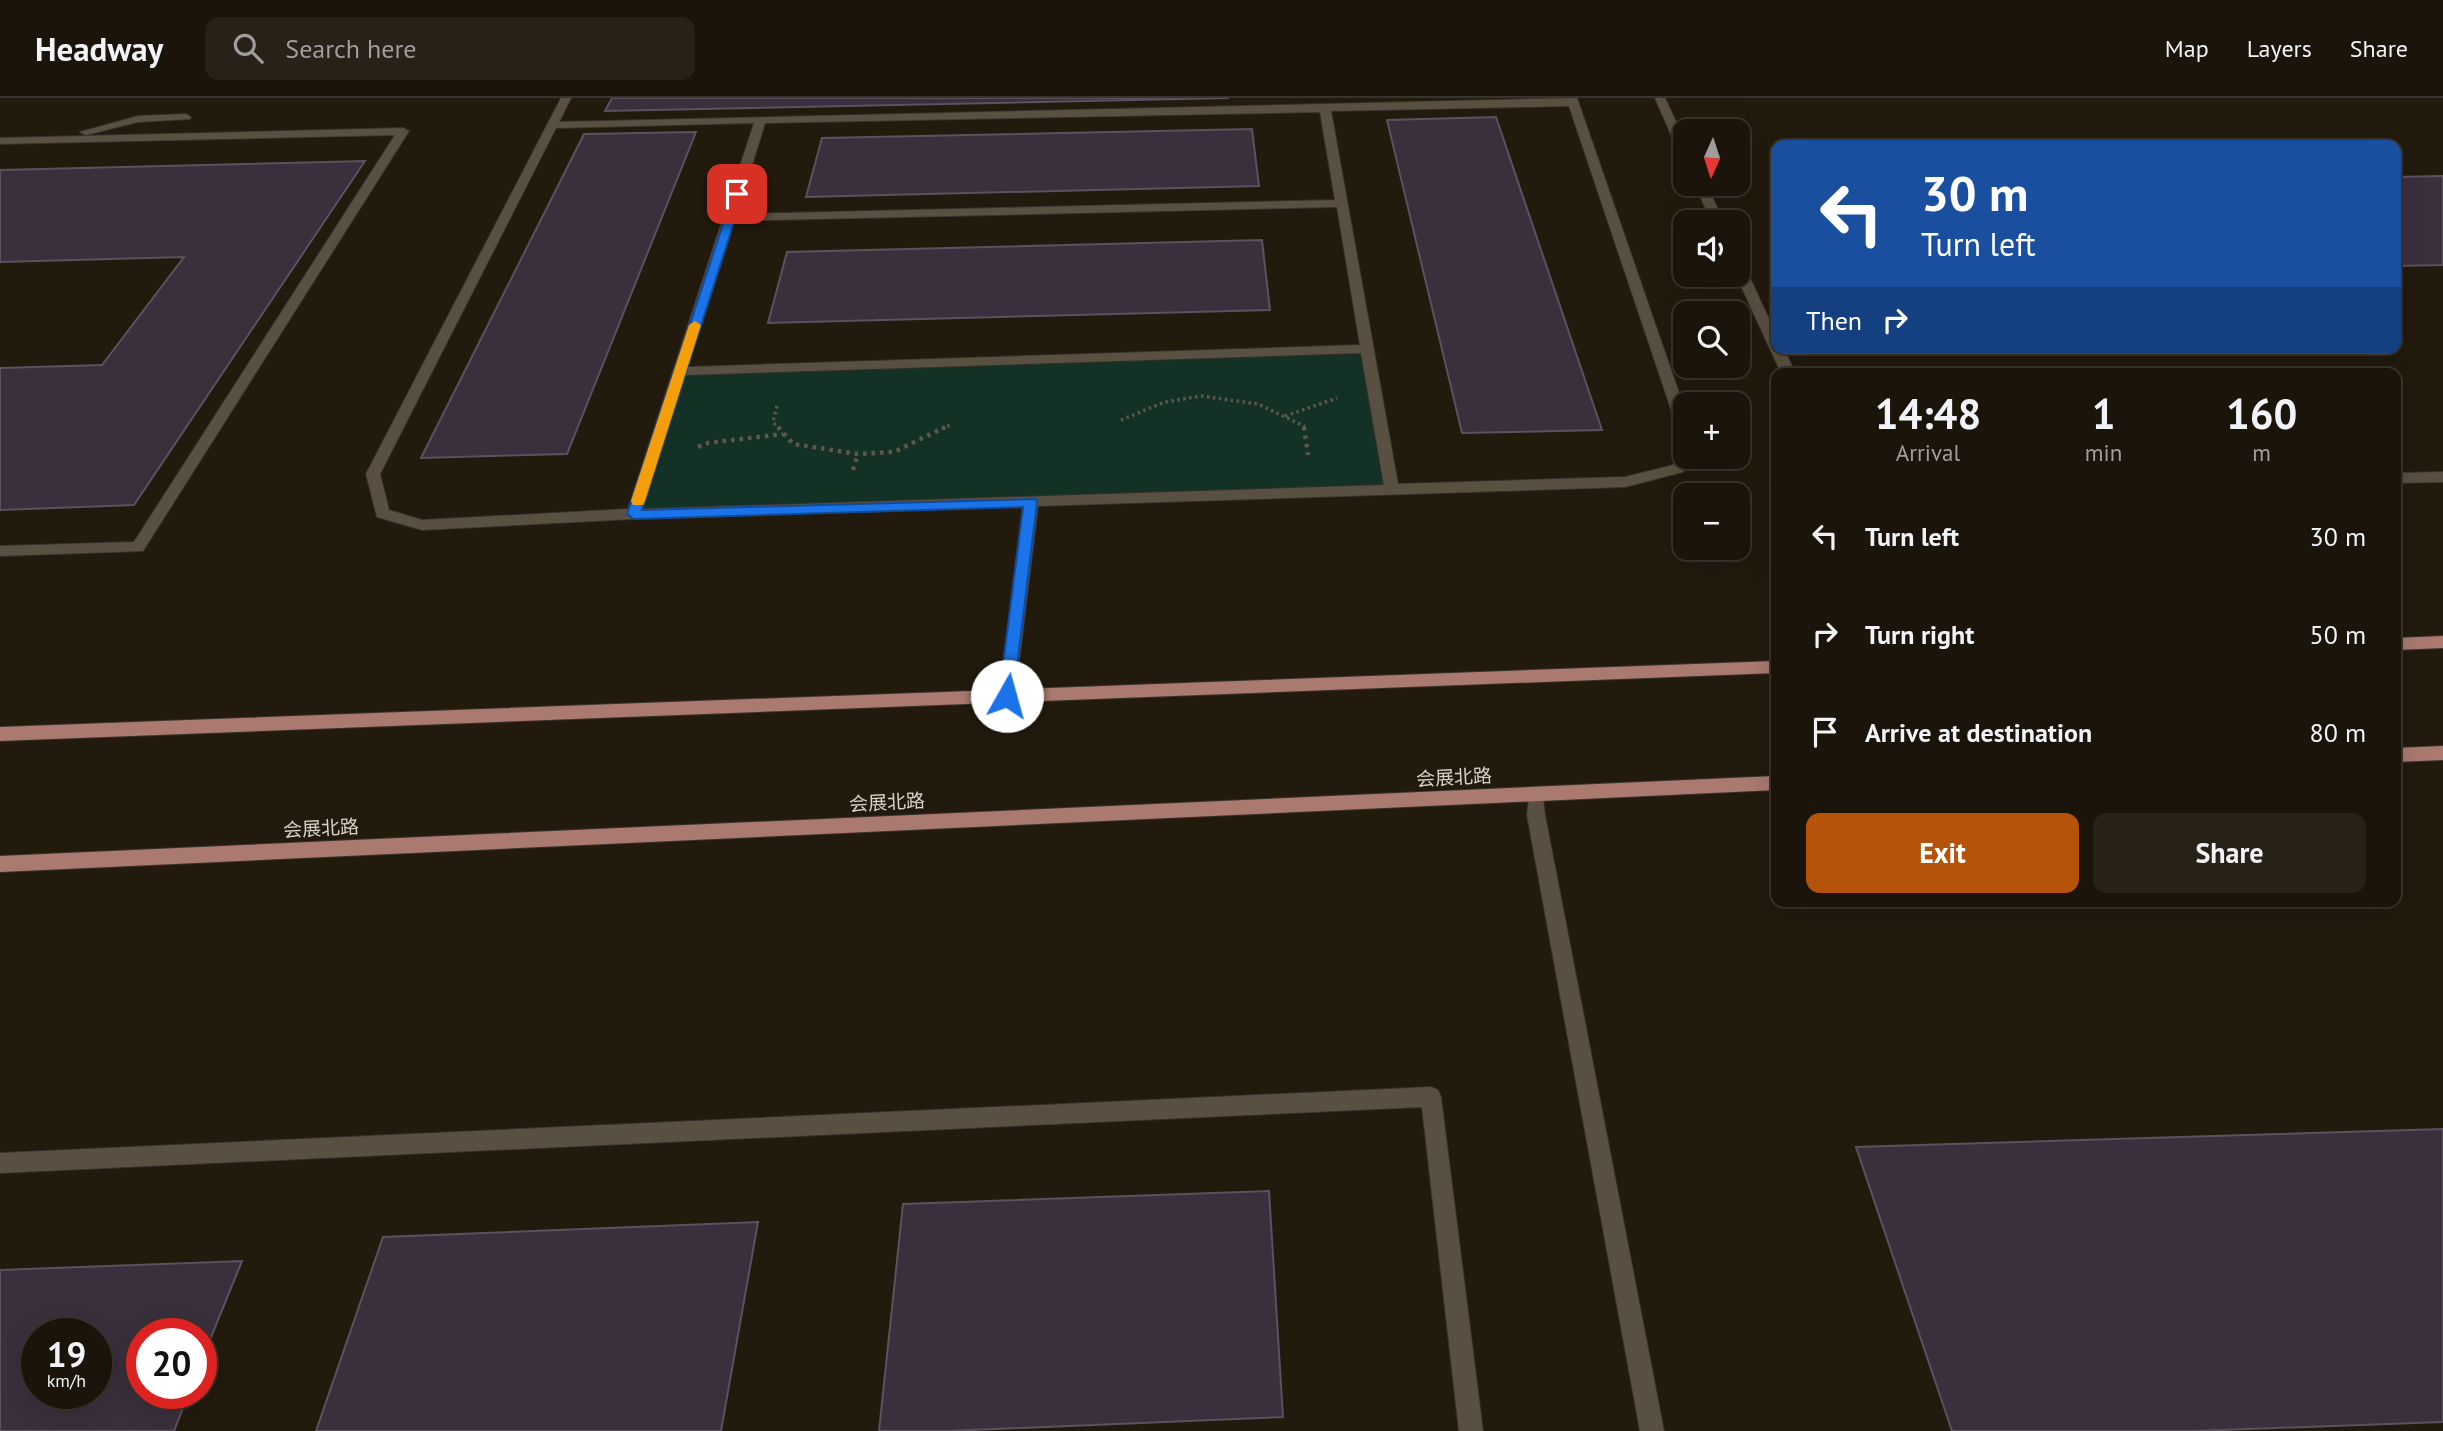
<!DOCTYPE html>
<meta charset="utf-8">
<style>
body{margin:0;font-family:"PT Sans","Noto Sans SC",sans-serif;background:#272118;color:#f1f3f6;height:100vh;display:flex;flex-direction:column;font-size:26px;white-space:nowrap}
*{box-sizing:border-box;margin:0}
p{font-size:23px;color:#9f9e9c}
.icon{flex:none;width:38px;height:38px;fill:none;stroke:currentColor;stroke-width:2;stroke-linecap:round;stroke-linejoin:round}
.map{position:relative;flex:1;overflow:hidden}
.panel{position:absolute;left:1771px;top:270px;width:630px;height:539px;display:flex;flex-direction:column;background:#1a140a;border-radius:14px;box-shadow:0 7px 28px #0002,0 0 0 2px #38332b}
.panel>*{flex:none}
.banner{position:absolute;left:1771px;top:42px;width:630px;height:214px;border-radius:14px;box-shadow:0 7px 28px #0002,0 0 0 2px #38332b;background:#1a4fa0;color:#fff;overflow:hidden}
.needle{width:46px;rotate:183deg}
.tools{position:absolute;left:1673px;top:21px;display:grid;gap:14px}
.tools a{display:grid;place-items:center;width:77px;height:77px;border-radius:14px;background:#1a140a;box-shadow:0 7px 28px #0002,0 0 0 2px #38332b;font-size:35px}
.speed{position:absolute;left:21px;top:1220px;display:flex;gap:14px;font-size:35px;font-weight:700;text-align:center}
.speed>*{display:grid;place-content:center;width:91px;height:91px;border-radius:50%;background:#1a140a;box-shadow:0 7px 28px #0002,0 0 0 2px #38332b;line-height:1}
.speed small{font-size:18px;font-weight:400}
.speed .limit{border:10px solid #d22;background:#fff;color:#111}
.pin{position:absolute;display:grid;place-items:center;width:60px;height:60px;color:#fff;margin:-30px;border-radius:14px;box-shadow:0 4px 10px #0006}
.me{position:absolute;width:77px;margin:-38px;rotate:7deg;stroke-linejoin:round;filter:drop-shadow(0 0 5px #0008)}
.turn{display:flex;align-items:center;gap:24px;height:147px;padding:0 35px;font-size:32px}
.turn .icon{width:91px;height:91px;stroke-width:2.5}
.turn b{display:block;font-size:49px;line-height:60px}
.then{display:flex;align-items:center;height:66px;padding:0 35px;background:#0003;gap:14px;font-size:26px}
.eta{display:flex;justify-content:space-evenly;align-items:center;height:119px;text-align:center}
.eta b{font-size:42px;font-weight:700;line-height:49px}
.primary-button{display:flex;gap:14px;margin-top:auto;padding:14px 35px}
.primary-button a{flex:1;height:80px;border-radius:14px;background:#b45309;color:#fff;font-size:28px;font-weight:700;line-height:80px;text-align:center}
.primary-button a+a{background:#272118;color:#f1f3f6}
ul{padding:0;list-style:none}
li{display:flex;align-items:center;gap:21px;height:98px;padding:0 35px}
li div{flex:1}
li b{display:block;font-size:26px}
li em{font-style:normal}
header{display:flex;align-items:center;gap:42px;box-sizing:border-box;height:98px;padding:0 35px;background:#1a140a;border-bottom:2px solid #38332b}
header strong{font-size:33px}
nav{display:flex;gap:38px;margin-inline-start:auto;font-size:24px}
.search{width:490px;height:63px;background:#272118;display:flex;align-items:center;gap:18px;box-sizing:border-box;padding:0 24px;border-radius:14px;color:#9f9e9c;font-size:26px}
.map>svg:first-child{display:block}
.green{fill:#133125}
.building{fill:#3a2f3c;stroke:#5c515e;stroke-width:2;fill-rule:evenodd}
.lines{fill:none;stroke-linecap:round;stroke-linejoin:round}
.minor-casing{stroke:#38322c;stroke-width:2}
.major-casing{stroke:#38322c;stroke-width:2}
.path-far1{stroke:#5e574b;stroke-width:3.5;stroke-dasharray:2.5 3.5;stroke-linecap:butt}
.path{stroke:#5e574b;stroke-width:4.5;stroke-dasharray:3.5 5;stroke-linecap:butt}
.minor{fill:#5a5041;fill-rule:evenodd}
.major{fill:#aa796f;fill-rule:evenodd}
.route{fill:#1a73e8;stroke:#114b97;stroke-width:2}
.slow{fill:#f59e0b}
.labels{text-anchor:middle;stroke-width:6;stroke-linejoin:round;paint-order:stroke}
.street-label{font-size:19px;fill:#d8d3ca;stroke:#221a0d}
</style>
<header>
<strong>Headway</strong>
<div class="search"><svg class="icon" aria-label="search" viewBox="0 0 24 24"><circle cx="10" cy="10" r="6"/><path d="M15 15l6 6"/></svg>Search here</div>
<nav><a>Map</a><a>Layers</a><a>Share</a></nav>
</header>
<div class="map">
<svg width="2443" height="1333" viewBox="0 0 2443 1333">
<rect width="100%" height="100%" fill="#221a0d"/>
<path class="green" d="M 1368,251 L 1392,392 L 634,416 L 680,273 Z"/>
<path class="building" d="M 612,0 L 1229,0 L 605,13 Z
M 1496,19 L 1602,332 L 1462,335 L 1387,22 Z
M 1252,31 L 1259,88 L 806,99 L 822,40 Z
M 696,34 L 567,356 L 421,360 L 584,36 Z
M 365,63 L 134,407 L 0,412 L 0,270 L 102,267 L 184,159 L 0,164 L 0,72 Z
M 2443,78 L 2443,167 L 2396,168 L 2396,79 Z
M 1262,142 L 1270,212 L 768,225 L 787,154 Z
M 2443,1031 L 2443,1324 L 2194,1333 L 1952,1333 L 1856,1049 Z
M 1269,1093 L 1283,1319 L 948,1333 L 879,1333 L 903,1106 Z
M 758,1124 L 721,1333 L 316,1333 L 383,1139 Z
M 242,1163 L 201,1264 L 201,1236 L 142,1236 L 142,1295 L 189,1295 L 174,1333 L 0,1333 L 0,1172 ZM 37,1236 L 96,1236 L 96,1295 L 37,1295 Z"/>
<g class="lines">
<g class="minor-casing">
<path id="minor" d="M 561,0 L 571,0 L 559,24 L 1577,0 L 1685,312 L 1685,336 L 1678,332 L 1569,8 L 1331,13 L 1398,386 L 1625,379 L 1673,367 L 1681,356 L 1685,355 L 1685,359 L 1693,359 L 1683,374 L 1625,389 L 1038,408 L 1015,598 L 1007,604 L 999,598 L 1023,408 L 634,421 L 422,432 L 377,419 L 366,376 ZM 1320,14 L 1335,102 L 737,116 L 765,25 ZM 754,25 L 628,411 L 422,422 L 389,412 L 380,376 L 556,30 ZM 1337,109 L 1360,247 L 688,269 L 734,123 ZM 1361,255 L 1384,387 L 643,411 L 686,277 Z
M 1655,0 L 1665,0 L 1685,43 L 1685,58 L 1679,55 Z
M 186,16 L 191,19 L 190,21 L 138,24 L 86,37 L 80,34 L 138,18 Z
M 403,30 L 409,33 L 143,453 L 0,458 L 0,448 L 134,444 L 395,37 L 0,46 L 0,40 Z
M 1694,86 L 1706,86 L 1724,124 L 1712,124 Z
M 1738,163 L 1744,167 L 1776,236 L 1776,250 L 1784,250 L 1795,275 L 1781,275 L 1736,177 Z
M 2443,374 L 2443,384 L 2396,385 L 2396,375 Z
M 1536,689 L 1542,691 L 1545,717 L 1664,1333 L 1640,1333 L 1527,717 L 1530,691 Z
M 1431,989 L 1438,992 L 1441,999 L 1483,1333 L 1459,1333 L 1422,1009 L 0,1075 L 0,1055 Z"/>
</g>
<g class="major-casing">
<path id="major" d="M 2443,538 L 2443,550 L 2396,552 L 2396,540 Z
M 1776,563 L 1776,575 L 0,643 L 0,629 Z
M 2443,648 L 2443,662 L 2396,664 L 2396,650 Z
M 1776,678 L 1776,692 L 0,774 L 0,758 Z"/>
</g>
<path class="path-far1" d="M 777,308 L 773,324 L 779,331
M 1285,318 L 1337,300
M 1121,322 L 1165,304 L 1201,298 L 1258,306 L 1304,328 L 1304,331
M 942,331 L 950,327"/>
<path class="path" d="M 778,329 L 793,346 L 858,356 L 894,354 L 945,329
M 1304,329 L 1308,357
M 698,349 L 708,345 L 783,336
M 853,372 L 858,356"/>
<use href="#minor" class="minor"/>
<use href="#major" class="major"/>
</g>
<path class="route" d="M 734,93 L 743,96 L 642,412 L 1036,401 L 1037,405 L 1013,602 L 1007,604 L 999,598 L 1023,409 L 634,421 L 627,416 Z"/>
<path class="slow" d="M 695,223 L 701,227 L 645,403 L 643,407 L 633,407 L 631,403 L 689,227 Z"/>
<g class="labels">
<g class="street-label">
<text transform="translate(1454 679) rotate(-3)" y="7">会展北路</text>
<text transform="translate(887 704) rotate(-3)" y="7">会展北路</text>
<text transform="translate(321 730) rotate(-3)" y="7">会展北路</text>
</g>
</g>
</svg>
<div class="tools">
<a><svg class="needle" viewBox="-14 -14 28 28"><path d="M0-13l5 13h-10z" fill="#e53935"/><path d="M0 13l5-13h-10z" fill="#9f9e9c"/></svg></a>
<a><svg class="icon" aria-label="sound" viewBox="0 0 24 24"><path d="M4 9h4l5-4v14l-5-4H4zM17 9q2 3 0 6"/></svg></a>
<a><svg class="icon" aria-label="search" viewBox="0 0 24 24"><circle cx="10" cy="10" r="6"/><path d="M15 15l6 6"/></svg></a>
<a>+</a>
<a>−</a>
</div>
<div class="speed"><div>19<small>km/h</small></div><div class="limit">20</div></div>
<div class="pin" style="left:737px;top:96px;background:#d93025"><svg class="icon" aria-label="arrive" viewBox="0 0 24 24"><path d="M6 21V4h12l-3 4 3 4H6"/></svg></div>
<svg class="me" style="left:1007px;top:598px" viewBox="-20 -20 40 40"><circle r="19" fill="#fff"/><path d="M0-13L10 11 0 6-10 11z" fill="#1a73e8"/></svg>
<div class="banner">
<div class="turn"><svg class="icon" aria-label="left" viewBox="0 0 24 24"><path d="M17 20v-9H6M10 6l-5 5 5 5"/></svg><div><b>30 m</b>Turn left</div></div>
<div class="then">Then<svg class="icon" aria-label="right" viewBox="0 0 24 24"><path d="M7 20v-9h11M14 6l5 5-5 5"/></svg></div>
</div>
<section class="panel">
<div class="eta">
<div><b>14:48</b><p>Arrival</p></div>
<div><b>1</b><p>min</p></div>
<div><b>160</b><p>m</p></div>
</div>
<ul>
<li><svg class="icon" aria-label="left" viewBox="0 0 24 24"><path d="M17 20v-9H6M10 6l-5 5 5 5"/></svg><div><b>Turn left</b></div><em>30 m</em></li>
<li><svg class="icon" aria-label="right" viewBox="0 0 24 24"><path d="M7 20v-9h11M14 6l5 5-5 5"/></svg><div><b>Turn right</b></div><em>50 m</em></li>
<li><svg class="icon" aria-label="arrive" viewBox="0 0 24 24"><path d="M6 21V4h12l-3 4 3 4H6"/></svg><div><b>Arrive at destination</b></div><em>80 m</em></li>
</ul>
<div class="primary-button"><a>Exit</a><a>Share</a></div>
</section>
</div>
